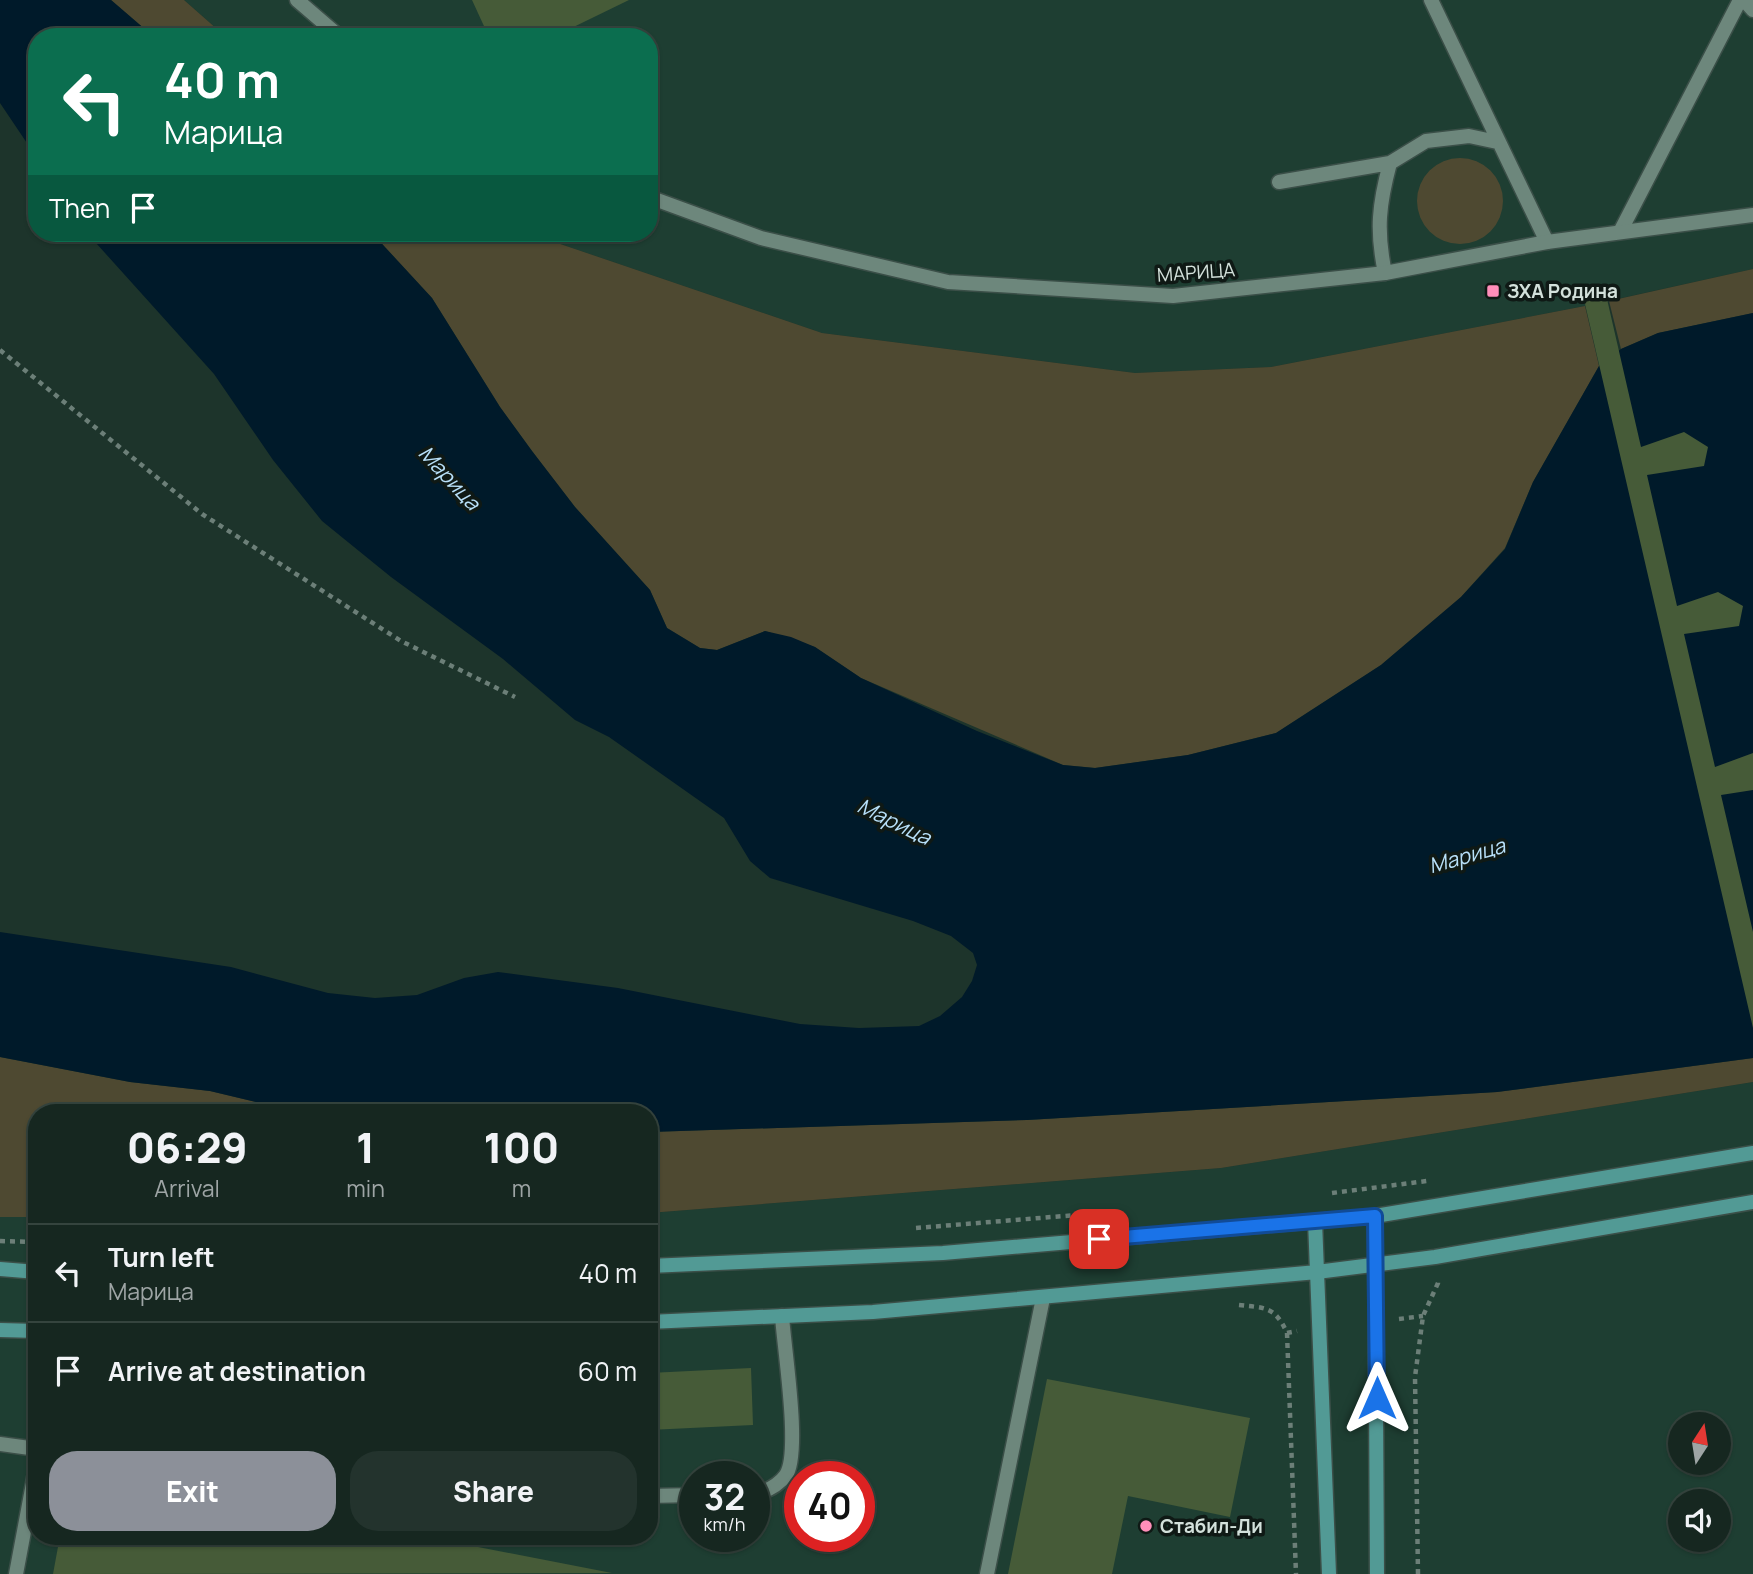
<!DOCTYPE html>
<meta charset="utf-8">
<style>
body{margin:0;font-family:Manrope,sans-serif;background:#23332d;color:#f1f3f6;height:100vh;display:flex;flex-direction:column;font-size:26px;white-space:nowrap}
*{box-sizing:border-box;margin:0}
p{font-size:23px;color:#9ea5a5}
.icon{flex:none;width:38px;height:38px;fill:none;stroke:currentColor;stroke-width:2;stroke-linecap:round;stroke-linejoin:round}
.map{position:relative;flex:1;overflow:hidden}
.drawer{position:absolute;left:28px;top:1104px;width:630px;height:441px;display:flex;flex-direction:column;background:#162720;border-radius:28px;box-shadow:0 2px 5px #0004,0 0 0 2px #35443e}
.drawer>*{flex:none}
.guide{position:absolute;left:28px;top:28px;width:630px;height:214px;border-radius:28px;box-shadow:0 2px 5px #0004,0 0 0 2px #35443e;background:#0b6e4f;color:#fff;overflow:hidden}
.needle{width:46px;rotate:12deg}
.tools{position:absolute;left:1668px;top:1412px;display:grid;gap:14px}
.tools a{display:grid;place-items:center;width:63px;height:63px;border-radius:50%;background:#162720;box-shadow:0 2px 5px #0004,0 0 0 2px #35443e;font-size:35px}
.speed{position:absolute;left:679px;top:1461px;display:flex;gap:14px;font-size:35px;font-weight:700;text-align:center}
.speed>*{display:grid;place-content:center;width:91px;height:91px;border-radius:50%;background:#162720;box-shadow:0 2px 5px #0004,0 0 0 2px #35443e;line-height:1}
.speed small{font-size:18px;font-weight:400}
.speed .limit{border:10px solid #d22;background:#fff;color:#111}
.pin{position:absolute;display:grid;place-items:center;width:60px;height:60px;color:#fff;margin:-30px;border-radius:14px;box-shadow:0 4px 10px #0006}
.me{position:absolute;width:77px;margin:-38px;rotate:0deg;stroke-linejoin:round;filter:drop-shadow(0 0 5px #0008)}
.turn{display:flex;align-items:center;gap:24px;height:147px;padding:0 21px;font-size:32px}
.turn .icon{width:91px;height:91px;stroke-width:2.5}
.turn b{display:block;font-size:49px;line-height:60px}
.then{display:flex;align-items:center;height:66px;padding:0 21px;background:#0003;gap:14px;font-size:26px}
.eta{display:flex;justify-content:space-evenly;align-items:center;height:119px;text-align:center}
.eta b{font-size:42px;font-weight:800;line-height:49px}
.primary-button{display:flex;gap:14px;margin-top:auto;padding:14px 21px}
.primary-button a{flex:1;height:80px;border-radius:28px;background:#8c9099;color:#fff;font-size:28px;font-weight:800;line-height:80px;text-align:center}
.primary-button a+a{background:#23332d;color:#f1f3f6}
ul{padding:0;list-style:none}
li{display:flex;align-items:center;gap:21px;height:98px;padding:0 21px;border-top:2px solid #35443e}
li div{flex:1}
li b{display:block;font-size:26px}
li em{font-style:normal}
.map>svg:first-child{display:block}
.built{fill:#1e3e32;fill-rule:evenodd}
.green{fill:#4e4931}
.water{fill:#001a2a}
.building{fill:#465b38}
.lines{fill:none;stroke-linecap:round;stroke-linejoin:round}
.lane-casing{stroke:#3b4f48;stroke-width:17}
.street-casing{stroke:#3b4f48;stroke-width:17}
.secondary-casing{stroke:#3b4f48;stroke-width:17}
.path{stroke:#6c7f78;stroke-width:4.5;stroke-dasharray:5 5;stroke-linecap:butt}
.lane{stroke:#6d877c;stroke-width:14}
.street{stroke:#6d877c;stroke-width:14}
.secondary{stroke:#529a95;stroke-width:14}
.route-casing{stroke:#114b97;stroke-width:18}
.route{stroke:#1a73e8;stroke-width:12}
.poi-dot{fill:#ff8eba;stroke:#0f1915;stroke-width:2.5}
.labels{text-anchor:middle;stroke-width:7;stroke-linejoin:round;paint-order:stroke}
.street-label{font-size:19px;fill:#d3e1db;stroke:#0f1915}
.poi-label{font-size:19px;font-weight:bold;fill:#d3e1db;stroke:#0f1915;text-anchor:start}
.water-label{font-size:21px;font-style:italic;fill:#b8e0f9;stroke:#0f1915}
</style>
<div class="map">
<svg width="1753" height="1574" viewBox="0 0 1753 1574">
<rect width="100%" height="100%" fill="#1d342b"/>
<path class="built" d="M 184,0 L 1753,0 L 1753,269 L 1585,306 L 1271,367 L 1135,373 L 822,333 L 528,233 L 649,233 L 649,37 L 226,37 Z
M 1753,1082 L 1753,1574 L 0,1574 L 0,1217 L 37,1217 L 37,1536 L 649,1536 L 649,1213 L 1221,1168 ZM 1680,1424 L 1718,1424 L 1718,1463 L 1680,1463 ZM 695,1477 L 754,1477 L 754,1536 L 695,1536 ZM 800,1477 L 859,1477 L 859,1536 L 800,1536 ZM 1680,1502 L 1718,1502 L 1718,1540 L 1680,1540 Z"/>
<path class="green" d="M 111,0 L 184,0 L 226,37 L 154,37 Z
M1417 201a43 43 0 1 1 86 0a43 43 0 1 1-86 0Z
M 372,233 L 528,233 L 822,333 L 1135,373 L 1271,367 L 1585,306 L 1599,366 L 1533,482 L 1505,548 L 1461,597 L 1381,665 L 1276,733 L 1188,755 L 1095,768 L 1063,765 L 861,678 L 815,647 L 765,631 L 717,650 L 700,648 L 667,628 L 650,590 L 575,507 L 532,451 L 500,407 L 432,298 Z
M 1753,269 L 1753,313 L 1658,333 L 1621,349 L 1609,301 Z
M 0,1057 L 130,1082 L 210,1091 L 302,1113 L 37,1113 L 37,1217 L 0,1217 Z
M 1753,1058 L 1753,1082 L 1221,1168 L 649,1213 L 649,1132 L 1027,1120 L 1497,1092 Z"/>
<path class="water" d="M 0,0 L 111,0 L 154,37 L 37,37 L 37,158 L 0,103 Z
M 87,233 L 372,233 L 432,298 L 500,407 L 532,451 L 575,507 L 650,590 L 667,628 L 700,648 L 717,650 L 765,631 L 791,637 L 815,647 L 861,678 L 977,731 L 1063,765 L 1095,768 L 1188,755 L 1276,733 L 1381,665 L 1461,597 L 1505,549 L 1533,482 L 1599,366 L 1621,349 L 1658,333 L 1753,313 L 1753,1058 L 1497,1092 L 1027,1120 L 649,1132 L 649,1113 L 302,1113 L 210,1091 L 130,1082 L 0,1057 L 0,932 L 231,967 L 328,993 L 375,998 L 417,995 L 464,978 L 498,972 L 618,988 L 800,1024 L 859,1028 L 919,1026 L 940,1016 L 962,997 L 972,981 L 977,965 L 973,953 L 951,936 L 913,921 L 770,878 L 750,861 L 724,818 L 609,737 L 575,720 L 503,659 L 391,577 L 322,521 L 273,460 L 214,374 Z"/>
<path class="building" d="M 472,0 L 629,0 L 553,37 L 489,37 Z
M 1604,286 L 1641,447 L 1684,432 L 1708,447 L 1704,466 L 1647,475 L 1677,606 L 1718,592 L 1743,606 L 1739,626 L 1684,634 L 1715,767 L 1753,753 L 1753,790 L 1721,795 L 1753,932 L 1753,1028 L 1582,291 Z
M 751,1368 L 753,1425 L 649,1430 L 649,1373 Z
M 1047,1379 L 1250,1418 L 1230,1517 L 1128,1496 L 1112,1574 L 1008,1574 Z
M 60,1536 L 422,1536 L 612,1573 L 53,1574 Z"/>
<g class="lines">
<g class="lane-casing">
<path id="lane" d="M 1431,0 L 1547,242
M 1744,0 L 1753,10
M 1279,182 L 1390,163 L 1426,141 L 1469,136 L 1497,142
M 1620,232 L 1740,0
M 1385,273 C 1376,230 1379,204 1390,163
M 0,1444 L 37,1449
M 754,1495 C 767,1491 778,1486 786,1475 C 801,1452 784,1348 782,1316
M 649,1496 L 695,1495
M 16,1574 L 37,1462
M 987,1574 L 1043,1298"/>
</g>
<g class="street-casing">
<path id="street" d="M 297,0 L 340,37
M 649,197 L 761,238 L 948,282 L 1173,296 L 1385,273 L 1547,242 L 1753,215"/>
</g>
<g class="secondary-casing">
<path id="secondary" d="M 1375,1216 L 1377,1574
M 1315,1221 L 1329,1574
M 649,1266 L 943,1253 L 1375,1216 L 1753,1153
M 0,1269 L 37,1272
M 649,1322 L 873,1312 L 1317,1272 L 1435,1257 L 1753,1202
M 0,1330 L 37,1331"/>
</g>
<path class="path" d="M 0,350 L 202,514 L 401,641 L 515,697
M 1332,1193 L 1427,1181
M 916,1228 L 1089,1214
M 0,1241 L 37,1242
M 1239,1305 C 1265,1308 1275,1306 1287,1333 L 1297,1331
M 1399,1319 L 1423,1316
M 1287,1333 L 1296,1574
M 1418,1574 L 1415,1377 L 1423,1316 L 1438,1283 L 1438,1278"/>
<use href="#lane" class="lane"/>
<use href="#street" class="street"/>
<use href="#secondary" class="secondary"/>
</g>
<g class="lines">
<g class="route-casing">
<path id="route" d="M 1099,1239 L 1375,1216 L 1377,1398"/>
</g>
<use href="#route" class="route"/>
</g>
<g class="poi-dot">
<rect x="1486" y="284" width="14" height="14" rx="3.5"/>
<circle cx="1146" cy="1526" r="7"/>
</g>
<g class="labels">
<g class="street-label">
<text transform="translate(1196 272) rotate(-4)" y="7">МАРИЦА</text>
</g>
<g class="poi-label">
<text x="1507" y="298">ЗХА Родина</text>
<text x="1160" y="1533">Стабил-Ди</text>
</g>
<g class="water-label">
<text transform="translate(449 478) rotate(47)" y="7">Марица</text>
<text transform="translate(894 822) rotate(26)" y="7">Марица</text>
<text transform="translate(1467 856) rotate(-16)" y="7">Марица</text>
</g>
</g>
</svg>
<div class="tools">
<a><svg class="needle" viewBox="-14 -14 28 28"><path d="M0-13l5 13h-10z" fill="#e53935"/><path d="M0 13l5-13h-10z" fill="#9ea5a5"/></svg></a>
<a><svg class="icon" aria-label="sound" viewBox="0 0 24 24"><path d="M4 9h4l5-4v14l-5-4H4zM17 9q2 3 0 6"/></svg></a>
</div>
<div class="speed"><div>32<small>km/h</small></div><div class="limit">40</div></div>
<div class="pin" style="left:1099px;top:1239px;background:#d93025"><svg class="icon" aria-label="arrive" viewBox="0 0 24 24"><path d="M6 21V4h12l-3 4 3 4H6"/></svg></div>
<svg class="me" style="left:1377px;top:1398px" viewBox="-20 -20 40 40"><path d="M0-17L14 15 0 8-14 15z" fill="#1a73e8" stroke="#fff" stroke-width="4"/></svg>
<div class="guide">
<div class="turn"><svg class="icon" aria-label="left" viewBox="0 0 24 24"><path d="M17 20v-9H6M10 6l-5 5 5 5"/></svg><div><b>40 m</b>Марица</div></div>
<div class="then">Then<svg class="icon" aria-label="arrive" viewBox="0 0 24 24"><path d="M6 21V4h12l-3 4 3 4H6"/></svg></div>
</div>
<section class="drawer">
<div class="eta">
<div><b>06:29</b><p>Arrival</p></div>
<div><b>1</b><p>min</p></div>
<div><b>100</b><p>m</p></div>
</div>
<ul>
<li><svg class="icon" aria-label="left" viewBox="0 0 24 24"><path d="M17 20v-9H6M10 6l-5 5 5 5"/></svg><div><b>Turn left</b><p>Марица</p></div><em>40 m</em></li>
<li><svg class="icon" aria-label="arrive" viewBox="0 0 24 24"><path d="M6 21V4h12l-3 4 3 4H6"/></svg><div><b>Arrive at destination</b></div><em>60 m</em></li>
</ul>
<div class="primary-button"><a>Exit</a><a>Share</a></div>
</section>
</div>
